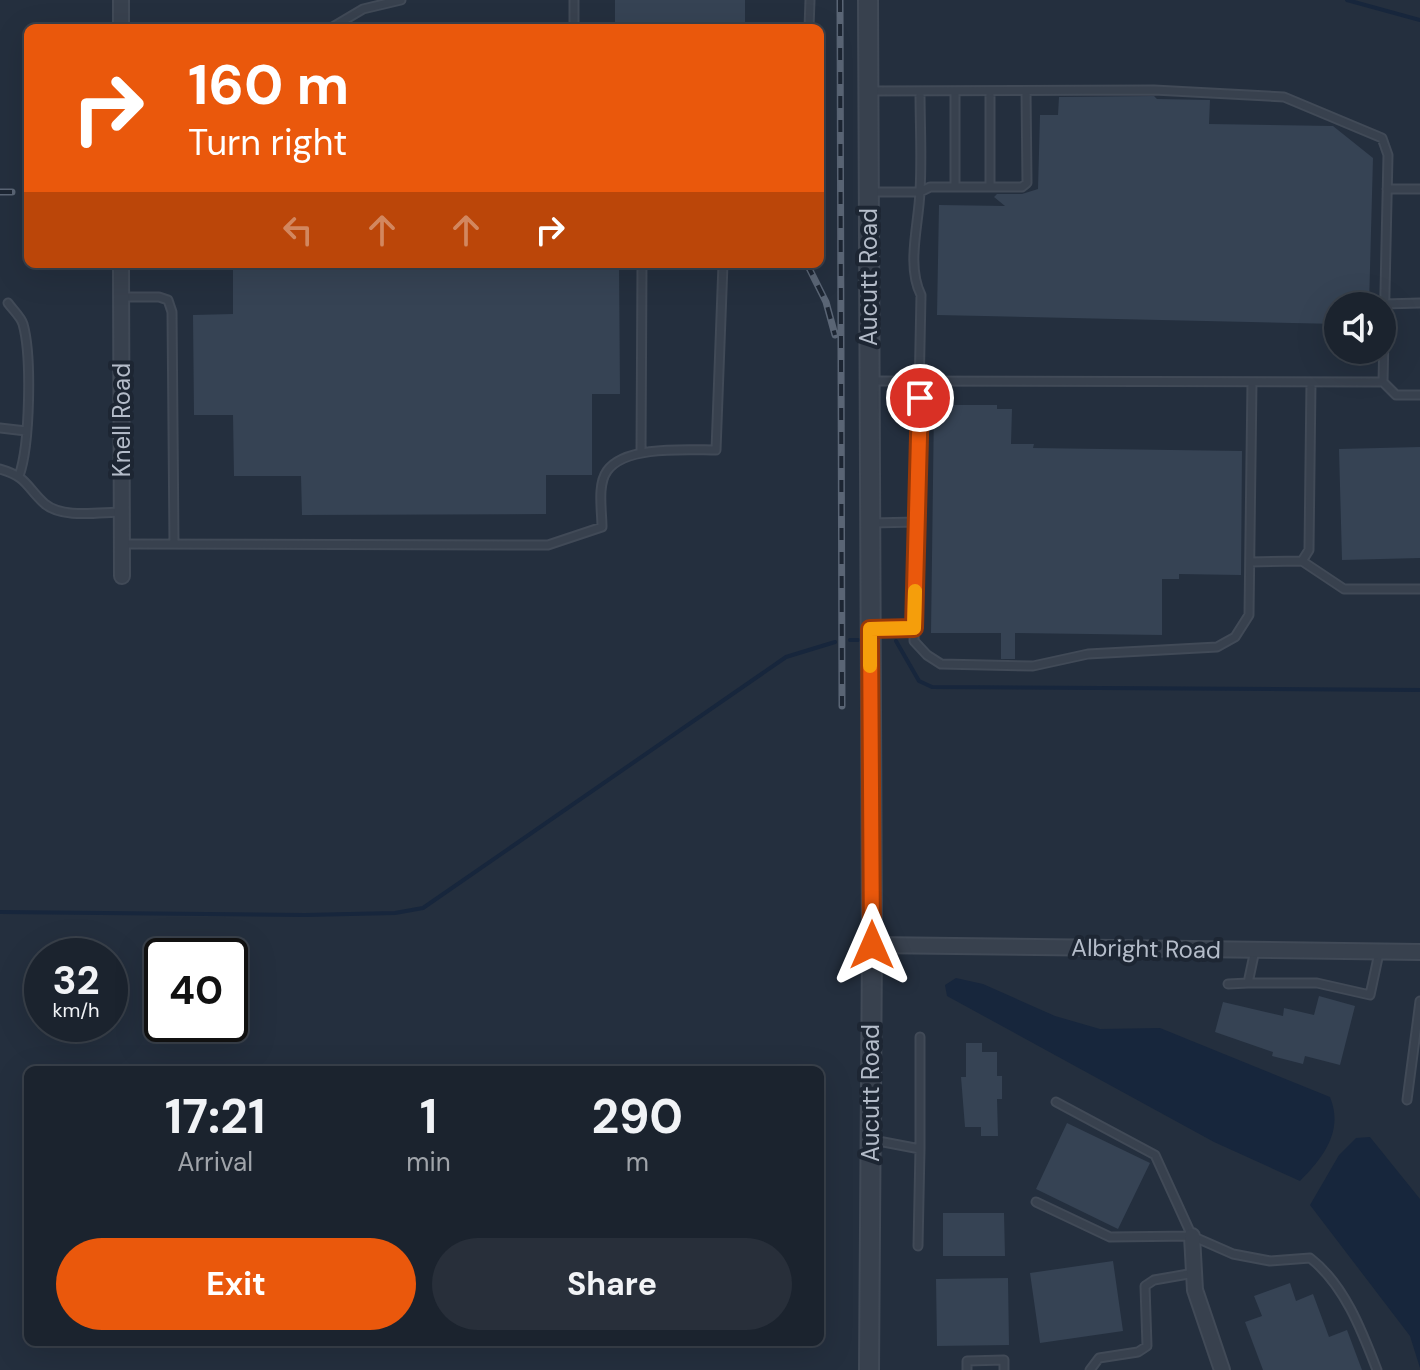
<!DOCTYPE html>
<style>
body{margin:0;font-family:"DM Sans",sans-serif;background:#282f3a;color:#f1f3f6;height:100vh;display:flex;flex-direction:column;font-size:30px;white-space:nowrap}
*{box-sizing:border-box;margin:0}
p{font-size:26px;color:#a0a4aa}
.icon{flex:none;width:44px;height:44px;fill:none;stroke:currentColor;stroke-width:2;stroke-linecap:round;stroke-linejoin:round}
.map{position:relative;flex:1;overflow:hidden}
.details{position:absolute;left:24px;top:1066px;width:800px;height:280px;display:flex;flex-direction:column;background:#1b232e;border-radius:12px;box-shadow:0 8px 32px #0002,0 0 0 2px #39404a}
.details>*{flex:none}
.guide{position:absolute;left:24px;top:24px;width:800px;height:244px;border-radius:12px;box-shadow:0 8px 32px #0002,0 0 0 2px #39404a;background:#ea580c;color:#fff;overflow:hidden}
.controls{position:absolute;left:1324px;top:292px;display:grid;gap:16px}
.controls a{display:grid;place-items:center;width:72px;height:72px;border-radius:50%;background:#1b232e;box-shadow:0 8px 32px #0002,0 0 0 2px #39404a;font-size:40px}
.speed{position:absolute;left:24px;top:938px;display:flex;gap:16px;font-size:40px;font-weight:700;text-align:center}
.speed>*{display:grid;place-content:center;width:104px;height:104px;border-radius:50%;background:#1b232e;box-shadow:0 8px 32px #0002,0 0 0 2px #39404a;line-height:1}
.speed small{font-size:20px;font-weight:400}
.speed .limit{border:4px solid #111;border-radius:12px;background:#fff;color:#111}
.pin{position:absolute;display:grid;place-items:center;width:68px;height:68px;color:#fff;margin:-34px;border:4px solid #fff;border-radius:50%;box-shadow:0 2px 8px #0007}
.me{position:absolute;width:88px;margin:-44px;rotate:0deg;stroke-linejoin:round;filter:drop-shadow(0 0 6px #0008)}
.turn{display:flex;align-items:center;gap:28px;height:168px;padding:0 32px;font-size:36px}
.turn .icon{width:104px;height:104px;stroke-width:2.5}
.turn b{display:block;font-size:56px;line-height:68px}
.lanes{display:flex;align-items:center;height:76px;padding:0 32px;background:#0003;justify-content:center;gap:40px;direction:ltr}
.lanes .off{opacity:.35}
.eta{display:flex;justify-content:space-evenly;align-items:center;height:136px;text-align:center}
.eta b{font-size:48px;font-weight:700;line-height:56px}
.button{display:flex;gap:16px;margin-top:auto;padding:16px 32px}
.button a{flex:1;height:92px;border-radius:48px;background:#ea580c;color:#fff;font-size:32px;font-weight:700;line-height:92px;text-align:center}
.button a+a{background:#282f3a;color:#f1f3f6}
.map>svg:first-child{display:block}
.water{fill:#17263c}
.lines{fill:none;stroke-linecap:round;stroke-linejoin:round}
.stream{stroke:#17263c;stroke-width:4}
.building{fill:#364354}
.service-casing{stroke:#414a57;stroke-width:11}
.minor-casing{stroke:#414a57;stroke-width:18}
.tertiary-casing{stroke:#414a57;stroke-width:22}
.service{stroke:#38414e;stroke-width:7}
.minor{stroke:#38414e;stroke-width:14}
.tertiary{stroke:#38414e;stroke-width:18}
.rail-casing{stroke:#5a6575;stroke-width:7}
.rail{stroke:#1d2633;stroke-width:4;stroke-dasharray:12;stroke-linecap:butt}
.route-casing{stroke:#983908;stroke-width:20}
.route{stroke:#ea580c;stroke-width:14}
.slow{stroke:#f59e0b;stroke-width:14}
.labels{text-anchor:middle;stroke-width:8;stroke-linejoin:round;paint-order:stroke}
.street-label{font-size:24px;fill:#b4bcc9;stroke:#1d2633}
</style>
<div class="map">
<svg width="1420" height="1370" viewBox="0 0 1420 1370">
<rect width="100%" height="100%" fill="#242f3e"/>
<path class="water" d="M 956,978 L 983,984 L 1055,1016 L 1100,1029 L 1160,1028 L 1330,1097 C 1344,1131 1323,1158 1300,1181 L 1214,1142 L 947,996 L 945,985 Z
M 1370,1137 L 1420,1199 L 1420,1368 L 1410,1336 L 1310,1205 L 1339,1155 L 1356,1138 Z"/>
<g class="lines">
<path class="stream" d="M 1347,0 L 1420,20
M 850,640 L 858,640
M 896,641 L 919,681 L 932,687 L 1420,690
M 0,912 L 305,915 L 395,913 L 423,908 L 786,657 L 835,642"/>
</g>
<path class="building" d="M 615,0 L 745,0 L 745,28 L 615,28 Z
M 1154,96 L 1157,99 L 1210,100 L 1209,124 L 1333,126 L 1373,158 L 1369,306 L 1338,306 L 1338,324 L 937,315 L 939,205 L 1005,206 L 994,197 L 997,194 L 1022,194 L 1038,189 L 1040,115 L 1058,115 L 1059,97 Z
M 233,264 L 619,264 L 620,394 L 592,394 L 592,475 L 546,475 L 546,514 L 302,515 L 301,476 L 234,476 L 233,415 L 194,415 L 193,315 L 233,314 Z
M 934,405 L 997,405 L 997,409 L 1012,409 L 1011,444 L 1034,444 L 1033,448 L 1242,451 L 1241,575 L 1179,574 L 1179,579 L 1162,579 L 1162,635 L 1015,633 L 1015,659 L 1001,659 L 1001,633 L 931,633 Z
M 1420,447 L 1420,558 L 1342,560 L 1339,449 Z
M 1319,996 L 1355,1006 L 1340,1065 L 1305,1056 L 1303,1064 L 1272,1056 L 1273,1052 L 1215,1032 L 1223,1002 L 1283,1016 L 1284,1008 L 1314,1015 Z
M 966,1043 L 982,1043 L 982,1052 L 997,1052 L 997,1076 L 1002,1076 L 1002,1099 L 997,1099 L 998,1136 L 981,1136 L 981,1127 L 965,1127 L 961,1077 L 966,1077 Z
M 1067,1123 L 1150,1163 L 1118,1229 L 1036,1189 Z
M 943,1213 L 1004,1213 L 1005,1256 L 943,1256 Z
M 1113,1261 L 1123,1331 L 1040,1343 L 1030,1273 Z
M 1008,1278 L 1009,1345 L 937,1346 L 936,1279 Z
M 1290,1283 L 1296,1301 L 1313,1294 L 1329,1337 L 1347,1330 L 1362,1370 L 1263,1370 L 1245,1322 L 1262,1316 L 1254,1296 Z"/>
<g class="lines">
<g class="service-casing">
<path id="service" d="M 574,0 L 574,28
M 331,28 L 363,9 L 401,0
M 809,28 L 810,0
M 869,91 L 1154,90 L 1284,97 L 1382,138 L 1388,155 L 1383,382 L 872,381
M 920,91 C 920,124 922,158 920,191 C 919,224 906,265 921,295 L 914,641 L 927,655 L 941,664 L 1033,666 L 1088,654 L 1217,647 L 1235,637 L 1249,615 L 1252,382
M 955,91 L 955,187
M 990,187 L 990,91
M 1387,189 L 1420,189
M 871,192 L 920,192 L 930,187 L 1022,187 L 1027,183 L 1026,91
M 121,297 L 159,297 L 168,300 L 172,312 L 174,544
M 8,303 C 13,310 21,317 23,324 C 32,356 30,445 19,476
M 1384,304 L 1420,303
M 1383,382 L 1396,395 L 1420,395
M 0,428 L 26,431
M 641,452 L 642,264
M 0,469 C 28,477 26,487 45,504 C 63,519 100,512 122,512
M 872,523 L 916,522
M 122,544 L 548,545 L 602,527 C 602,511 597,485 607,471 C 625,445 688,450 716,450 L 723,264
M 1302,561 L 1344,589 L 1420,589
M 1250,562 L 1302,561 L 1309,550 L 1311,382
M 873,629 L 914,628
M 1255,950 L 1248,983 L 1317,983 L 1370,995 L 1379,953
M 1228,984 L 1248,983
M 920,1037 L 920,1149
M 1407,1100 L 1420,1001
M 1056,1102 L 1155,1155 L 1192,1236
M 873,1140 L 920,1149 L 918,1246
M 1036,1202 L 1110,1237 L 1192,1236 L 1233,1254 L 1270,1261 L 1310,1258 C 1344,1284 1362,1331 1377,1370
M 967,1370 L 967,1361 L 1004,1360 L 1004,1370
M 1090,1370 L 1099,1358 L 1138,1352 L 1147,1346 L 1145,1286 L 1154,1280 L 1194,1273"/>
</g>
<g class="minor-casing">
<path id="minor" d="M 121,28 L 121,0
M 121,264 L 122,576
M 872,945 L 1420,952
M 1192,1236 L 1195,1290 L 1222,1370"/>
</g>
<g class="tertiary-casing">
<path id="tertiary" d="M 868,0 L 872,945 L 869,1370"/>
</g>
<use href="#service" class="service"/>
<use href="#minor" class="minor"/>
<use href="#tertiary" class="tertiary"/>
<g class="rail-casing">
<path id="rail" d="M 840,0 L 842,706
M 0,192 L 12,192
M 807,264 L 826,302 L 835,335"/>
</g>
<use href="#rail" class="rail"/>
</g>
<g class="lines">
<g class="route-casing">
<path id="route" d="M 872,945 L 870,629 L 914,628 L 920,398"/>
</g>
<use href="#route" class="route"/>
<path class="slow" d="M 870,666 L 870,629 L 914,628 L 915,591"/>
</g>
<g class="labels">
<g class="street-label">
<text transform="translate(869 277) rotate(-90)" y="8">Aucutt Road</text>
<text transform="translate(122 420) rotate(-90)" y="8">Knell Road</text>
<text transform="translate(1146 949) rotate(1)" y="8">Albright Road</text>
<text transform="translate(871 1093) rotate(-90)" y="8">Aucutt Road</text>
</g>
</g>
</svg>
<div class="controls">
<a><svg class="icon" aria-label="sound" viewBox="0 0 24 24"><path d="M4 9h4l5-4v14l-5-4H4zM17 9q2 3 0 6"/></svg></a>
</div>
<div class="speed"><div>32<small>km/h</small></div><div class="limit">40</div></div>
<div class="pin" style="left:920px;top:398px;background:#d93025"><svg class="icon" aria-label="arrive" viewBox="0 0 24 24"><path d="M6 21V4h12l-3 4 3 4H6"/></svg></div>
<svg class="me" style="left:872px;top:945px" viewBox="-20 -20 40 40"><path d="M0-17L14 15 0 8-14 15z" fill="#ea580c" stroke="#fff" stroke-width="4"/></svg>
<div class="guide">
<div class="turn"><svg class="icon" aria-label="right" viewBox="0 0 24 24"><path d="M7 20v-9h11M14 6l5 5-5 5"/></svg><div><b>160 m</b>Turn right</div></div>
<div class="lanes"><svg class="icon off" aria-label="left" viewBox="0 0 24 24"><path d="M17 20v-9H6M10 6l-5 5 5 5"/></svg><svg class="icon off" aria-label="ahead" viewBox="0 0 24 24"><path d="M12 20V5M6 11l6-6 6 6"/></svg><svg class="icon off" aria-label="ahead" viewBox="0 0 24 24"><path d="M12 20V5M6 11l6-6 6 6"/></svg><svg class="icon" aria-label="right" viewBox="0 0 24 24"><path d="M7 20v-9h11M14 6l5 5-5 5"/></svg></div>
</div>
<section class="details">
<div class="eta">
<div><b>17:21</b><p>Arrival</p></div>
<div><b>1</b><p>min</p></div>
<div><b>290</b><p>m</p></div>
</div>
<div class="button"><a>Exit</a><a>Share</a></div>
</section>
</div>
